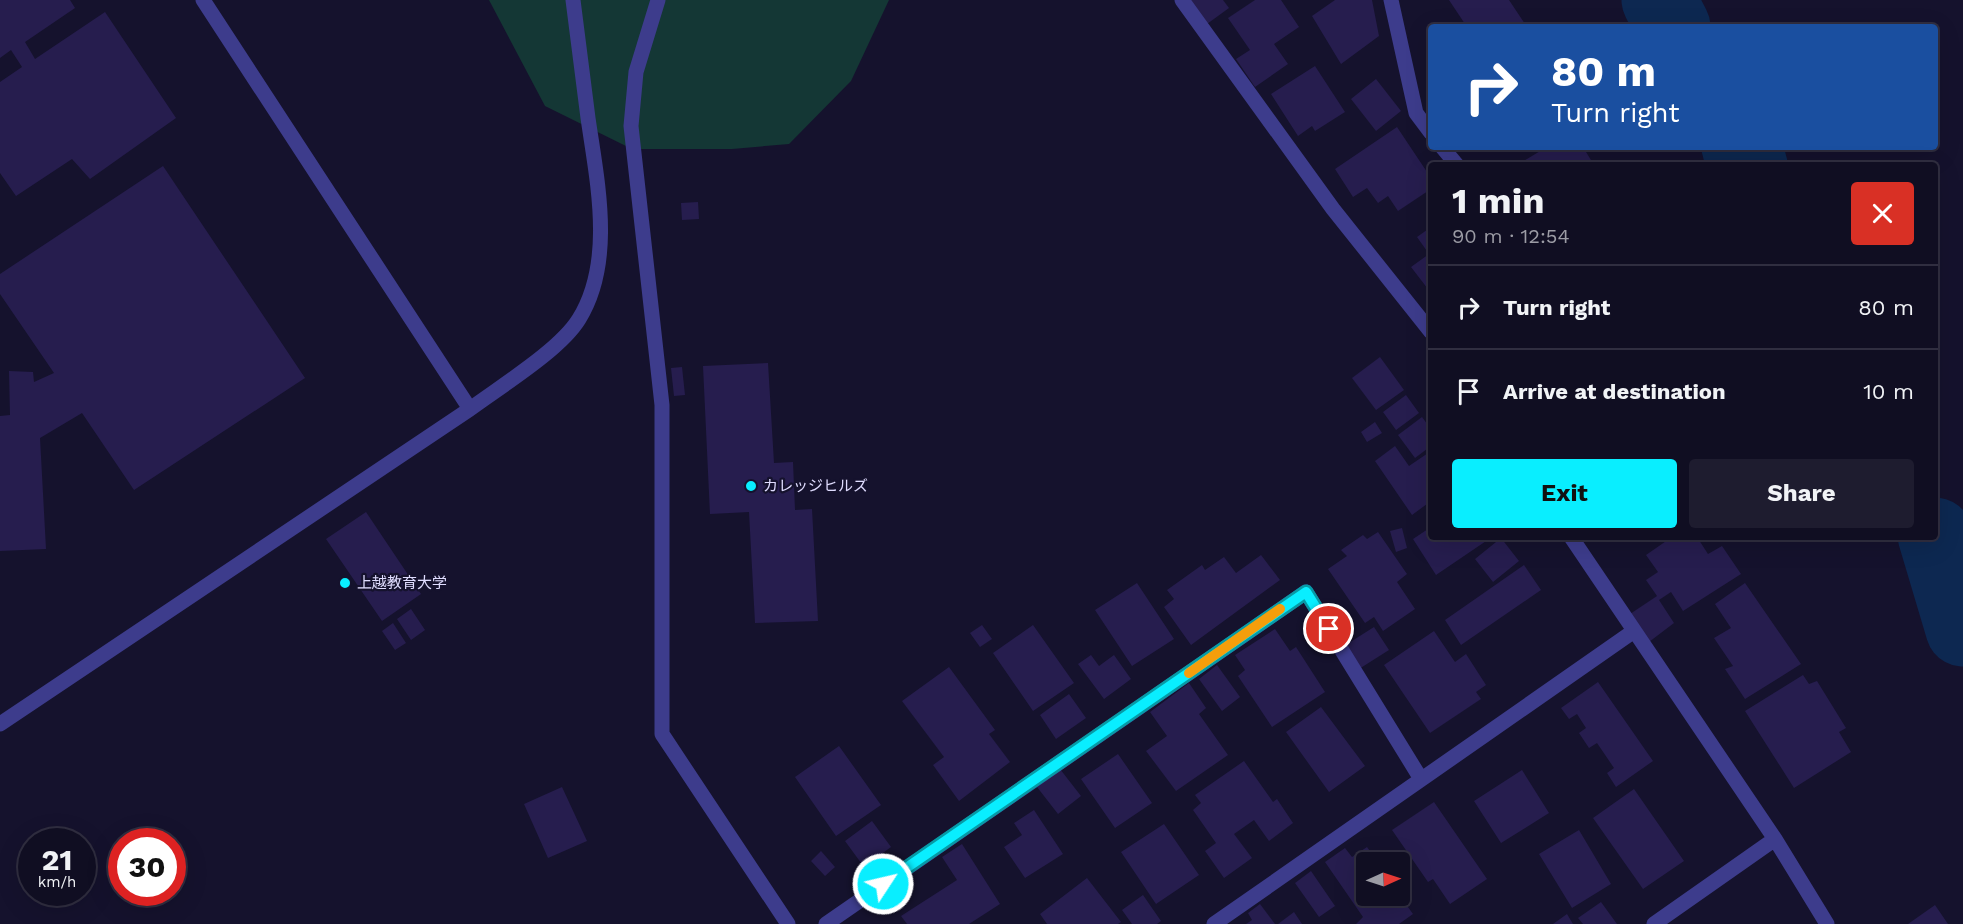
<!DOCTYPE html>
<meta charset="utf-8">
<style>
body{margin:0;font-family:"Work Sans","Noto Sans JP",sans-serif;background:#1e1c2f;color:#f1f3f6;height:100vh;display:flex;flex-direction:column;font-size:22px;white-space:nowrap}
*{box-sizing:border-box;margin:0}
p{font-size:20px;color:#9c9ca5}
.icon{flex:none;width:33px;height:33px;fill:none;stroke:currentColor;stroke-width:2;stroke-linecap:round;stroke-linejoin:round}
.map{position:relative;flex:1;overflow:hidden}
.sheet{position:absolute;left:1428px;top:162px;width:510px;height:378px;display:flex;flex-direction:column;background:#100e22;border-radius:6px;box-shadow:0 6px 24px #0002,0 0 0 2px #302e40}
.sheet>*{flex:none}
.banner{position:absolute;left:1428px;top:24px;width:510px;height:126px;border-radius:6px;box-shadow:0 6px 24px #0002,0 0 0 2px #302e40;background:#1a4fa0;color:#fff;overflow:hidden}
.needle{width:39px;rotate:87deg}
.fabs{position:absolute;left:1356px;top:852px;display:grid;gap:12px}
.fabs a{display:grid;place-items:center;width:54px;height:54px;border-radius:6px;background:#100e22;box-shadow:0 6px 24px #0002,0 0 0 2px #302e40;font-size:30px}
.speed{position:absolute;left:18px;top:828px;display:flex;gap:12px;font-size:30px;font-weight:700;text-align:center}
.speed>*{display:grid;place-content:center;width:78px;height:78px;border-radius:50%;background:#100e22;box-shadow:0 6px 24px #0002,0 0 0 2px #302e40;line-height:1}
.speed small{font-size:15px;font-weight:400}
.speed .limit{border:9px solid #d22;background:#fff;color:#111}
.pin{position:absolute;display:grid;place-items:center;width:51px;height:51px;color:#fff;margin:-26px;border:3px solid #fff;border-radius:50%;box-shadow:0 2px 6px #0007}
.me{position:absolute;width:66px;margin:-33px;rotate:55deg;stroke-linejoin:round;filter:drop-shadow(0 0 4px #0008)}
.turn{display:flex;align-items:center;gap:21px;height:126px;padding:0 24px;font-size:27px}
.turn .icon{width:78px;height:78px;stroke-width:2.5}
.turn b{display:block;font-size:42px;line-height:51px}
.round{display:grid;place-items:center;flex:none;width:63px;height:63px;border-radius:6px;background:#1e1c2f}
.headline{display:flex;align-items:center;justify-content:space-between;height:102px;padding:0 24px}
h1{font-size:36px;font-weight:700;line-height:45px}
.primary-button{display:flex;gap:12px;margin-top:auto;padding:12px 24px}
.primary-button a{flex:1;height:69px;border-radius:6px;background:#09eeff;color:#111;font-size:24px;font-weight:700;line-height:69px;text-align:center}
.primary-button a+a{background:#1e1c2f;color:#f1f3f6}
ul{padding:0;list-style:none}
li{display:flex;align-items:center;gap:18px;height:84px;padding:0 24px;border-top:2px solid #302e40}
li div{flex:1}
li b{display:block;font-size:22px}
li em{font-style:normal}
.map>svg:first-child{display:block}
.green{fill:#143735}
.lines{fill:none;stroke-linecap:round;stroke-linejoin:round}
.river{stroke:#0d2851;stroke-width:75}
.building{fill:#261d4e}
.service{stroke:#3d3c8c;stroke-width:15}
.minor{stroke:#3d3c8c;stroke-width:15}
.route-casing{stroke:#069ba6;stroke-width:15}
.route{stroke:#09eeff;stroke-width:10}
.slow{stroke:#f59e0b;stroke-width:10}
.poi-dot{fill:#09eeff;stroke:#15122d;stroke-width:2}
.labels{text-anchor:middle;stroke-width:4.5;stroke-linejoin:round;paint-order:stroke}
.poi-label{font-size:15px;fill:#e0ddff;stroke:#15122d;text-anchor:start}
</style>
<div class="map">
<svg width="1963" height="924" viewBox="0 0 1963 924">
<rect width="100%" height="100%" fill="#15122d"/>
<path class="green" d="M 489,0 L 889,0 L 851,81 L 789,144 L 732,149 L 632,149 L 545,106 Z"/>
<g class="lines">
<path class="river" d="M 1659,0 L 1673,27
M 1739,147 L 1750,165
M 1935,535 L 1963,629"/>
</g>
<path class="building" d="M 0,0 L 70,0 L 75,8 L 25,42 L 35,59 L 105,12 L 176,118 L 90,179 L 72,159 L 16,196 L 0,173 L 0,82 L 22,67 L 11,50 L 0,58 Z
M 1189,0 L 1223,0 L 1229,8 L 1207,24 Z
M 1255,0 L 1281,0 L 1299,27 L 1274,44 L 1288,64 L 1255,87 L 1236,59 L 1250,50 L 1228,18 Z
M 1335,0 L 1372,0 L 1379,36 L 1341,64 L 1312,16 Z
M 1449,0 L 1509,0 L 1527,27 L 1467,27 Z
M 1315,66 L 1345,112 L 1315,131 L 1312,126 L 1298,136 L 1271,94 Z
M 1376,79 L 1401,111 L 1376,131 L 1351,99 Z
M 1397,127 L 1431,178 L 1431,189 L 1398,211 L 1388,196 L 1378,203 L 1367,188 L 1353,197 L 1335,169 Z
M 1547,147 L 1583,147 L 1594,165 L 1517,165 Z
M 163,166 L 305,378 L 134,490 L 82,413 L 40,438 L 46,549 L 0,551 L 0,416 L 10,415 L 9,371 L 33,372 L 34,382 L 54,373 L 0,294 L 0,274 Z
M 698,202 L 699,219 L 682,220 L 681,203 Z
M 1431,227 L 1431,293 L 1411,267 L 1429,254 L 1417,237 Z
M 1380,357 L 1404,390 L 1376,410 L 1352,378 Z
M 768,363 L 774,463 L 793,462 L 795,510 L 812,509 L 818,621 L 755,623 L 749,512 L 710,514 L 703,366 Z
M 682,367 L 685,395 L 674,396 L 671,368 Z
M 1406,395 L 1419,413 L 1396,430 L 1383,412 Z
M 1422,417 L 1431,429 L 1431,446 L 1415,458 L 1398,435 Z
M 1375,422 L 1382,433 L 1367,442 L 1361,432 Z
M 1395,446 L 1409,466 L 1431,451 L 1431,501 L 1412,515 L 1375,461 Z
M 366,512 L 421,594 L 382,621 L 326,539 Z
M 1431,527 L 1431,537 L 1492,537 L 1436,575 L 1413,539 Z
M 1402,528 L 1407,548 L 1396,552 L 1390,531 Z
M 1378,532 L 1407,574 L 1397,582 L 1415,609 L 1383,631 L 1374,617 L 1365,623 L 1328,569 L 1347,556 L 1341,550 L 1363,535 L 1367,539 Z
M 1672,537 L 1697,537 L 1708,554 L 1722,546 L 1741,574 L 1683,611 L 1671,592 L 1659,600 L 1674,623 L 1649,642 L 1630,614 L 1657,596 L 1646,580 L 1658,572 L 1646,555 Z
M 1501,538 L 1519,561 L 1493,582 L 1475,559 Z
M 1261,555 L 1280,580 L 1191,645 L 1164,607 L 1174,599 L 1167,590 L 1202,565 L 1205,570 L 1224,557 L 1236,573 Z
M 1524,565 L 1541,590 L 1461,645 L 1445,620 Z
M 1137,583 L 1174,639 L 1132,666 L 1095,610 Z
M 1745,583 L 1801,664 L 1745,699 L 1725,669 L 1733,666 L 1714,638 L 1731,628 L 1715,604 Z
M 411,609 L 425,630 L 411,640 L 397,619 Z
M 393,623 L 406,643 L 395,650 L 382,631 Z
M 982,625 L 992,639 L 980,647 L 970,633 Z
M 1033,625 L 1074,683 L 1033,711 L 993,653 Z
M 1374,627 L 1389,650 L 1359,669 L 1344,646 Z
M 1275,629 L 1290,651 L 1296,647 L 1325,692 L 1272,727 L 1238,676 L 1245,670 L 1235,655 Z
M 1434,631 L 1455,662 L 1466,654 L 1486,685 L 1476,692 L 1481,699 L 1430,733 L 1384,665 Z
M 1091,655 L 1099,666 L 1114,655 L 1131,679 L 1104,699 L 1078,664 Z
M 1217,665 L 1240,697 L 1222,711 L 1199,679 Z
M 949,667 L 995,730 L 989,734 L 1010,762 L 959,801 L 933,765 L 944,757 L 902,701 Z
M 1803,675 L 1809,684 L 1817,681 L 1846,728 L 1839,732 L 1851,752 L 1794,788 L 1745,711 Z
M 1598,682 L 1653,761 L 1616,787 L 1607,773 L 1614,768 L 1597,743 L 1589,748 L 1579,733 L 1586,728 L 1577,714 L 1569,719 L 1561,708 Z
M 1189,683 L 1206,708 L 1199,714 L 1228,755 L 1176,791 L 1146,751 L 1167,736 L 1150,712 Z
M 1069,694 L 1086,718 L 1056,739 L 1040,715 Z
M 1321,707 L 1365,766 L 1329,792 L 1286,732 Z
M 839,746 L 881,805 L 836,836 L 795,777 Z
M 1118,754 L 1152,803 L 1115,828 L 1081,779 Z
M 1244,761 L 1273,802 L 1277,799 L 1293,823 L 1269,841 L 1254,820 L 1234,834 L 1252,858 L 1224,878 L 1205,851 L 1216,843 L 1193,810 L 1201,803 L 1195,795 Z
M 1060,769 L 1081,796 L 1058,814 L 1037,787 Z
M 1522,770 L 1549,813 L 1501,843 L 1474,801 Z
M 562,787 L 587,841 L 548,858 L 524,804 Z
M 1634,789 L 1684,861 L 1643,889 L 1593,818 Z
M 1434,802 L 1487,879 L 1450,904 L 1433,879 L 1428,882 L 1392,830 Z
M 1034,810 L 1063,854 L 1025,878 L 1004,847 L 1022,835 L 1014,823 Z
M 872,821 L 891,847 L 864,867 L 845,841 Z
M 1164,824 L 1199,875 L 1156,904 L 1121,852 Z
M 1579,830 L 1611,884 L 1572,908 L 1539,854 Z
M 962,844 L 1000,904 L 969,924 L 907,924 L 901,916 L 957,880 L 942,857 Z
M 1367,847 L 1378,862 L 1366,862 L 1366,896 L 1400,896 L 1413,914 L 1399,924 L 1356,924 L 1363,917 L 1325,862 L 1345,848 L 1352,857 Z
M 821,851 L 835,867 L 825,876 L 811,861 Z
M 1311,871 L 1335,906 L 1319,917 L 1295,883 Z
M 1087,878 L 1121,922 L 1118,924 L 1047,924 L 1040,914 Z
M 1143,895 L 1161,921 L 1157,924 L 1132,924 L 1122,910 Z
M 1601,902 L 1617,924 L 1583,924 L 1578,918 Z
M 1260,904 L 1275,924 L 1246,924 L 1252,920 L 1248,913 Z
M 1935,905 L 1948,924 L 1908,924 Z
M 1294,912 L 1302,924 L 1278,924 Z
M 1567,914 L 1573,924 L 1553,924 Z"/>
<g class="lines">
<path class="service" d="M 470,409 C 501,386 560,350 579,319 C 615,261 597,181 588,118 C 583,79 578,39 573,0
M 0,724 L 470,409 L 203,0"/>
<path class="minor" d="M 658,0 L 636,72 L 631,126 L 662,405 L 662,734 L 788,924
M 1182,0 L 1333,209 L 1431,332
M 1391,0 L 1416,113 L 1431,133
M 1442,147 L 1457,165
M 1571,537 L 1775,839 L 1827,924
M 826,924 L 1306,592 L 1421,779
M 1214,924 L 1634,631
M 1654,924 L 1775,839"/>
</g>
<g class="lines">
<g class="route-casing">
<path id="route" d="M 883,884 L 1306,592 L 1329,629"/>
</g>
<use href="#route" class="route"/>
<path class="slow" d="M 1189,673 L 1280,609"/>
</g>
<g class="poi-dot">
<circle cx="751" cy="486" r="6"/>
<circle cx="345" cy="583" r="6"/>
</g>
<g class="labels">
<g class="poi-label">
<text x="763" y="491">カレッジヒルズ</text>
<text x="357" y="588">上越教育大学</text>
</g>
</g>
</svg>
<div class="fabs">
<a><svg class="needle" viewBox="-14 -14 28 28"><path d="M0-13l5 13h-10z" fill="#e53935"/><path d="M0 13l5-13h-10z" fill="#9c9ca5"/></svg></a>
</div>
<div class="speed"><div>21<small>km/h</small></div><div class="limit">30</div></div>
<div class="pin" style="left:1329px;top:629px;background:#d93025"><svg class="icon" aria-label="arrive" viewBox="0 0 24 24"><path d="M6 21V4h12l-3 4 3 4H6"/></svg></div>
<svg class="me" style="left:883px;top:884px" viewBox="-20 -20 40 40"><circle r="17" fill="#09eeff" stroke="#fff" stroke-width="3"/><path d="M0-11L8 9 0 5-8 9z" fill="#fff"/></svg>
<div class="banner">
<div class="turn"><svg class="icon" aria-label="right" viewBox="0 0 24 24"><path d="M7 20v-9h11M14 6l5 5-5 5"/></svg><div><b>80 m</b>Turn right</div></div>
</div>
<section class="sheet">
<div class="headline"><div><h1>1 min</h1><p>90 m · 12:54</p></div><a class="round" style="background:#d93025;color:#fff"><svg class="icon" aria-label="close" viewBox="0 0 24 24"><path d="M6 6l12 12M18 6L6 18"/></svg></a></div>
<ul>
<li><svg class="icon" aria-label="right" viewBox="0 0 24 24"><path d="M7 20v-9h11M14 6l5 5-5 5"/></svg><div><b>Turn right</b></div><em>80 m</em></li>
<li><svg class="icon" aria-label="arrive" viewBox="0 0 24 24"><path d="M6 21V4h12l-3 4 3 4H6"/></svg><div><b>Arrive at destination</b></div><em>10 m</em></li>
</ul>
<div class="primary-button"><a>Exit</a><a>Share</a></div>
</section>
</div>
